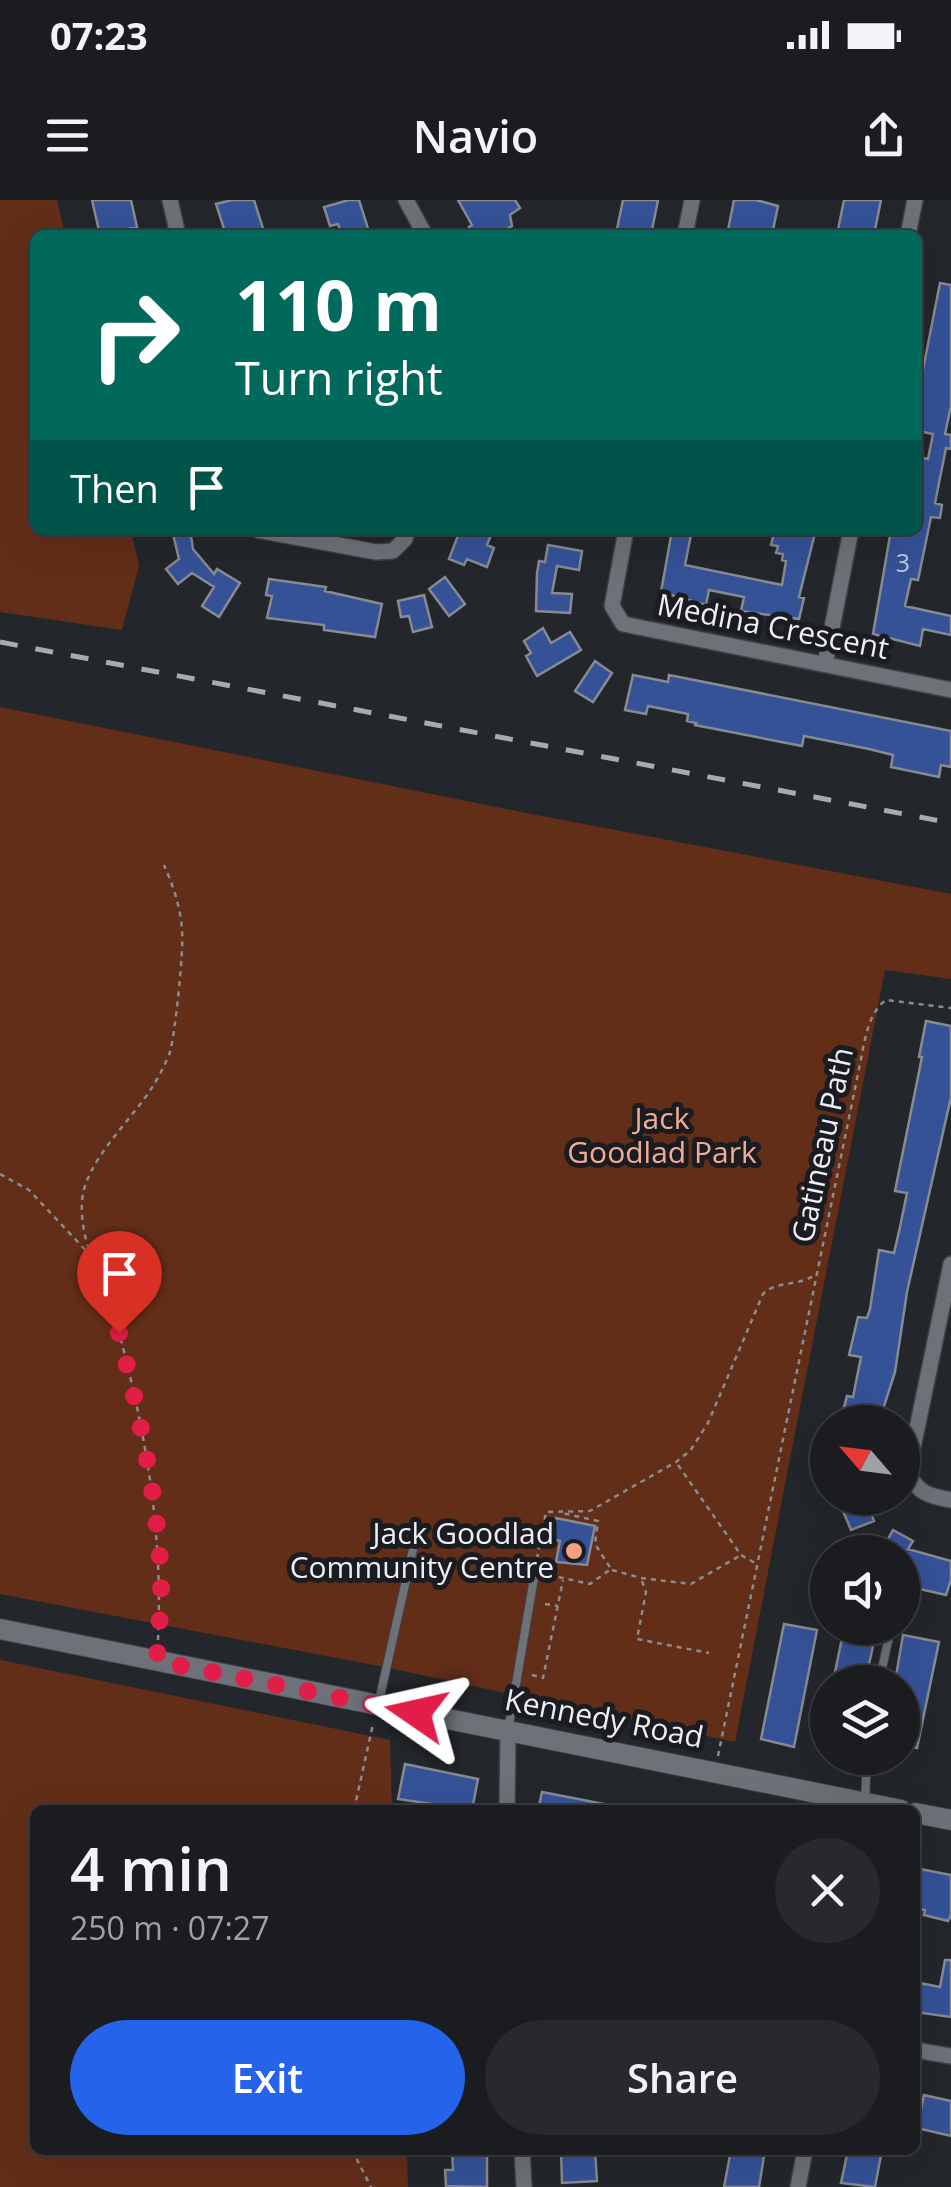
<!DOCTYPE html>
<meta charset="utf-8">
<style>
body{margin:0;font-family:"Open Sans",sans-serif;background:#27292d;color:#f1f3f6;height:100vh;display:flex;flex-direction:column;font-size:38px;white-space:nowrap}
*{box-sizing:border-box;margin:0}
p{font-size:32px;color:#9fa1a5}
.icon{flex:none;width:55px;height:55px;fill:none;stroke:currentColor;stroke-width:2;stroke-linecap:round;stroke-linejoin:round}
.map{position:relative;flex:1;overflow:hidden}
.side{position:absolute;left:30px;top:1605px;width:890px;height:350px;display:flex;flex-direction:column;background:#1a1c20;border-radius:15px;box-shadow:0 10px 40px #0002,0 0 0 2px #383a3e}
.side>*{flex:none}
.guide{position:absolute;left:30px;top:30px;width:892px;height:305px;border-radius:15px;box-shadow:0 10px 40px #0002,0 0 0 2px #383a3e;background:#00695c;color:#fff;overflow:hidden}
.needle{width:65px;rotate:298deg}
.controls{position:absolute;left:810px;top:1205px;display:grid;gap:20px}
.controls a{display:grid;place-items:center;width:110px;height:110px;border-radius:50%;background:#1a1c20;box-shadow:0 10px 40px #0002,0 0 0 2px #383a3e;font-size:50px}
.pin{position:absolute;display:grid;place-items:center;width:85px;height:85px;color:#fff;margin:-102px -42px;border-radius:50% 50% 50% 0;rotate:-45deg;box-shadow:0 0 10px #0007}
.pin .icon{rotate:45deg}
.me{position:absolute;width:110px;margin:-55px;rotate:281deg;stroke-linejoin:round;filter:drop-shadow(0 0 8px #0008)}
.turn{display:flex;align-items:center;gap:35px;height:210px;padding:0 40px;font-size:45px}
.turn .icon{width:130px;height:130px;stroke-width:2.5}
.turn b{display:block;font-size:70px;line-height:85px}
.then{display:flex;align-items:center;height:95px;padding:0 40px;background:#0003;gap:20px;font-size:38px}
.round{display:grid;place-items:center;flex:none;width:105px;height:105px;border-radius:52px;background:#27292d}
.summary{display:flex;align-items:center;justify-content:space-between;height:170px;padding:0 40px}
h1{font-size:60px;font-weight:600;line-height:75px}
.primary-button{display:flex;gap:20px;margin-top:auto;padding:20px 40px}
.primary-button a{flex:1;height:115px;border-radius:60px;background:#2563eb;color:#fff;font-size:40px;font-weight:600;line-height:115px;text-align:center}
.primary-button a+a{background:#27292d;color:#f1f3f6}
.status{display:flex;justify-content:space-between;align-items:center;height:70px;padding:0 50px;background:#1a1c20;direction:ltr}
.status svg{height:28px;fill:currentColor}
header{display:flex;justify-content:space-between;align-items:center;height:130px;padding:0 40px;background:#1a1c20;font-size:45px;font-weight:600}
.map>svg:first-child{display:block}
.green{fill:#632e18}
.building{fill:#355297;stroke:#878a91;stroke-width:2.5}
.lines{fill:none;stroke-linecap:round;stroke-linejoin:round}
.service-casing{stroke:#3e4045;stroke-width:10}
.minor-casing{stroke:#3e4045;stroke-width:18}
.secondary-casing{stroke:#3e4045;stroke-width:22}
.path{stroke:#8a8d90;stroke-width:2.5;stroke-dasharray:5 5;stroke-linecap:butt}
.service{stroke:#6e7178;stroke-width:8}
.minor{stroke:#6e7178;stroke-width:15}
.secondary{stroke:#6e7178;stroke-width:20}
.rail{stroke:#a8aaae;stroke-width:5;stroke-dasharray:18 18;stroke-linecap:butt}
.route{stroke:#e11d48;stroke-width:18;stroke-dasharray:0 32.4}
.poi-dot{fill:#f2a080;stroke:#1a1c21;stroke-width:4}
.labels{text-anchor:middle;stroke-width:10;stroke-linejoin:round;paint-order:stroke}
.number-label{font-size:25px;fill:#bfc8db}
.street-label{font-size:30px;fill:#edeff2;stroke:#1a1c21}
.park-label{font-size:30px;fill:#f1ad92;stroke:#1a1c21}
.poi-label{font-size:30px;fill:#edeff2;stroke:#1a1c21;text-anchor:end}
</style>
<div class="status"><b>07:23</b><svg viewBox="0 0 49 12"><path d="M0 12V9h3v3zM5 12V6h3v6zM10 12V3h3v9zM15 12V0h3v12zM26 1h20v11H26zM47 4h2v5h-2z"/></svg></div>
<header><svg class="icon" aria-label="menu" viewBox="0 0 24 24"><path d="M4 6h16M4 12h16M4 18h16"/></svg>Navio<svg class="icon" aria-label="share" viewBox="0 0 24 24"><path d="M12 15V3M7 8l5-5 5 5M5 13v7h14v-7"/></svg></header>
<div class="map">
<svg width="951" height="1987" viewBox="0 0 951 1987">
<rect width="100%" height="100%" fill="#23262b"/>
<path class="green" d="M 0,0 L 57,0 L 65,35 L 35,35 L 35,330 L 131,330 L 139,366 L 122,430 L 0,412 Z
M 0,507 L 526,613 L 951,694 L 951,779 L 885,770 L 735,1542 L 384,1467 L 0,1394 Z
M 0,1460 L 390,1540 L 392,1610 L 35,1610 L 35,1950 L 407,1950 L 408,1987 L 0,1987 Z"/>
<path class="building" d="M 92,0 L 131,0 L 137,27 L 100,35 Z
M 232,0 L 254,0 L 265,35 L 226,35 L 216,4 Z
M 349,0 L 359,0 L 370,35 L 342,35 L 338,24 L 330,26 L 324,7 Z
M 458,0 L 515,0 L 520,8 L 510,15 L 512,26 L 496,35 L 473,35 L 469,27 L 472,25 Z
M 623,0 L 658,0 L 651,35 L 617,29 Z
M 734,0 L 756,0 L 778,6 L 772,35 L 727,35 Z
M 844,0 L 881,0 L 874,35 L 837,35 Z
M 940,83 L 951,85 L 951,206 L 945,234 L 951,235 L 951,249 L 946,248 L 935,303 L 942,305 L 940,318 L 931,317 L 918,380 L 911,379 L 905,406 L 951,416 L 951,435 L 923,429 L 920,446 L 873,434 L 891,330 L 918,330 L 918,257 L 928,259 L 933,234 L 918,231 L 918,195 Z
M 172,330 L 190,330 L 193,349 L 214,374 L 217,369 L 240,383 L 219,417 L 202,406 L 214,387 L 192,373 L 178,384 L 166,369 L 179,359 Z
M 460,330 L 493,330 L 487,345 L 494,348 L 487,367 L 467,359 L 464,365 L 449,359 Z
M 672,330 L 692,330 L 685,365 L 782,385 L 786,361 L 782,360 L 783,354 L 776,353 L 778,346 L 771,345 L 774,333 L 780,334 L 781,330 L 815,333 L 799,397 L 804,398 L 799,419 L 741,411 L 744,397 L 709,390 L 706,405 L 661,392 Z
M 548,345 L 582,351 L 579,370 L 557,366 L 552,393 L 572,394 L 570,413 L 536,411 L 537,373 L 539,361 L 545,362 Z
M 445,377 L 465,404 L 449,416 L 429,389 Z
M 269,379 L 326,387 L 325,391 L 382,404 L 375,437 L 324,430 L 324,425 L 267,418 L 272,396 L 266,395 Z
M 424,395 L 432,427 L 413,432 L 409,416 L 401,417 L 398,401 Z
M 543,428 L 551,443 L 570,432 L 581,450 L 537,476 L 526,456 L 531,453 L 524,441 Z
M 595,461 L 612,473 L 593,502 L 575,491 Z
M 633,475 L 668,482 L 669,475 L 951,531 L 951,567 L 941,565 L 939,577 L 891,567 L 893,555 L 869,549 L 804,536 L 802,546 L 695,525 L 696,523 L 687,521 L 688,514 L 648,506 L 646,514 L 625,510 Z
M 926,821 L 951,826 L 951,897 L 907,1092 L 895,1172 L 879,1222 L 840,1222 L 847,1196 L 853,1197 L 861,1157 L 849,1155 L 858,1117 L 867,1118 L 870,1109 L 879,1050 L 894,1053 L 900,1027 L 907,993 L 895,991 L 922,857 L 919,857 Z
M 867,1302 L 874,1321 L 851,1330 L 843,1311 Z
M 556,1318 L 595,1326 L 587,1365 L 556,1362 L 560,1341 L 552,1339 Z
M 893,1330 L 913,1341 L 908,1349 L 951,1361 L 951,1380 L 946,1395 L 902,1385 L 902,1352 L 881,1352 Z
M 784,1424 L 817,1430 L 794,1547 L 761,1539 Z
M 844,1428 L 871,1431 L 869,1440 L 873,1441 L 873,1446 L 865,1482 L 833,1482 Z
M 903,1435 L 939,1442 L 917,1548 L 902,1545 L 902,1482 L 895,1482 Z
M 405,1564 L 478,1579 L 472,1610 L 398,1599 Z
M 542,1592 L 604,1604 L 603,1610 L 538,1610 Z
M 915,1668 L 951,1675 L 951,1715 L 948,1721 L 924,1715 L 925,1710 L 915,1708 Z
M 945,1760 L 951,1760 L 951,1817 L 915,1812 L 915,1782 L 940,1787 Z
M 924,1895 L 951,1901 L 951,1936 L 917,1928 Z
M 452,1950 L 487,1950 L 487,1987 L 446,1986 L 445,1970 L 453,1970 Z
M 561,1950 L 595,1950 L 597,1981 L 562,1983 Z
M 731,1950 L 765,1950 L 759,1987 L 724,1987 Z
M 848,1950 L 882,1950 L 875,1987 L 841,1983 Z"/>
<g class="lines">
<g class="service-casing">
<path id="service" d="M 879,1482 L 891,1428
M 379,1501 L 413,1349
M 508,1531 L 535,1372
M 865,1603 L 867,1558"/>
</g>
<g class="minor-casing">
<path id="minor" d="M 170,0 L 178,35
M 406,0 L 425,35
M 685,35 L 692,0
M 908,35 L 915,0
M 257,330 L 376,352 L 393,351 L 405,339 L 407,330
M 626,330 L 612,406 L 623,424 L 951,490
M 825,464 L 851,330
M 951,1064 L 908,1272 C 917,1293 929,1296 951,1300
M 507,1610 L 508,1531
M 915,1850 L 951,1856
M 522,1950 L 524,1987
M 798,1987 L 805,1950"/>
</g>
<g class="secondary-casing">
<path id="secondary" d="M 0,1429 L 901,1610
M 915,1613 L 951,1620"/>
</g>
<path class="path" d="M 0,974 L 29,990 L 91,1056
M 678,1265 L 741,1355 L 755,1363
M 537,1359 L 546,1312 L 590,1311 L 676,1262 L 690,1251 L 708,1223 L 763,1094 C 777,1080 799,1087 816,1074
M 612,1370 L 641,1378 L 691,1384 L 741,1355
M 549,1375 L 590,1384 L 611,1369 L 595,1344 L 598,1321 L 562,1313
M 642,1381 L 646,1392 L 637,1439 L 709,1453
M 545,1404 L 558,1406
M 158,1440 C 163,1337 147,1239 121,1140 C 109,1095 79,1048 82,1001 C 85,961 132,920 153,886 C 159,876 166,863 170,852 C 175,835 184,750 182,731 C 181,709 173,685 164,665
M 532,1475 L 543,1478 L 563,1380
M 718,1556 L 860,864 C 864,844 868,812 886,800 L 951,808
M 354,1610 L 373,1524
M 352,1950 L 371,1987"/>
<use href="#service" class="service"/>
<use href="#minor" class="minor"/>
<use href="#secondary" class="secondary"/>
<path class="rail" d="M 0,442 L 951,623"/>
</g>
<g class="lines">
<path class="route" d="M 119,1133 C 139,1213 157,1294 161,1376 C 162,1404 158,1433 157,1461 L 416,1513"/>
</g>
<circle class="poi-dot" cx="574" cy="1351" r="10"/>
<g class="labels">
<g class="number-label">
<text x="903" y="372">3</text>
</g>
<g class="street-label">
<text transform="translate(773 427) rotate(11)" y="10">Medina Crescent</text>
<text transform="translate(823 945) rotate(-78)" y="10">Gatineau Path</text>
<text transform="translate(604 1519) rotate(11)" y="10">Kennedy Road</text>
</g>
<g class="park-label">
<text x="662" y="929">Jack<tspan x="662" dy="34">Goodlad Park</tspan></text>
</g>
<g class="poi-label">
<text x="554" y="1344">Jack Goodlad<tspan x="554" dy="34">Community Centre</tspan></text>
</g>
</g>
</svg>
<div class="controls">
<a><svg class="needle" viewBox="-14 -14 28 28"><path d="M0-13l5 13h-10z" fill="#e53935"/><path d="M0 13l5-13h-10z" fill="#9fa1a5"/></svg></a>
<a><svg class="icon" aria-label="sound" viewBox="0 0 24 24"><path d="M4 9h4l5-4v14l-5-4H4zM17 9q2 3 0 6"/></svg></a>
<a><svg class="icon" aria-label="layers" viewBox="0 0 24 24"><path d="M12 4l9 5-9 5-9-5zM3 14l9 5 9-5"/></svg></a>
</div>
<div class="pin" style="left:119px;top:1133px;background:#d93025"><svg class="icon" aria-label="arrive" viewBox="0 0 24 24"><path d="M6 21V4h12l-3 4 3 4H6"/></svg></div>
<svg class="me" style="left:416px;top:1513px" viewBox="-20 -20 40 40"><path d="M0-17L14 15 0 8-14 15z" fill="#e11d48" stroke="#fff" stroke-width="4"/></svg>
<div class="guide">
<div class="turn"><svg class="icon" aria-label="right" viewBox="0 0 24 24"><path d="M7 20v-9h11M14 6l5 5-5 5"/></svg><div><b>110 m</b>Turn right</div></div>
<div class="then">Then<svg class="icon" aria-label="arrive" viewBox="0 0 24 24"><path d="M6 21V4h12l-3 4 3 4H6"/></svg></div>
</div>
<section class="side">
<div class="summary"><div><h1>4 min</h1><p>250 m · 07:27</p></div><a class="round"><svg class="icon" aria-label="close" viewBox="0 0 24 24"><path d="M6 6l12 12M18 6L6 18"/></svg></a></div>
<div class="primary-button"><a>Exit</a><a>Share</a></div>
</section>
</div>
